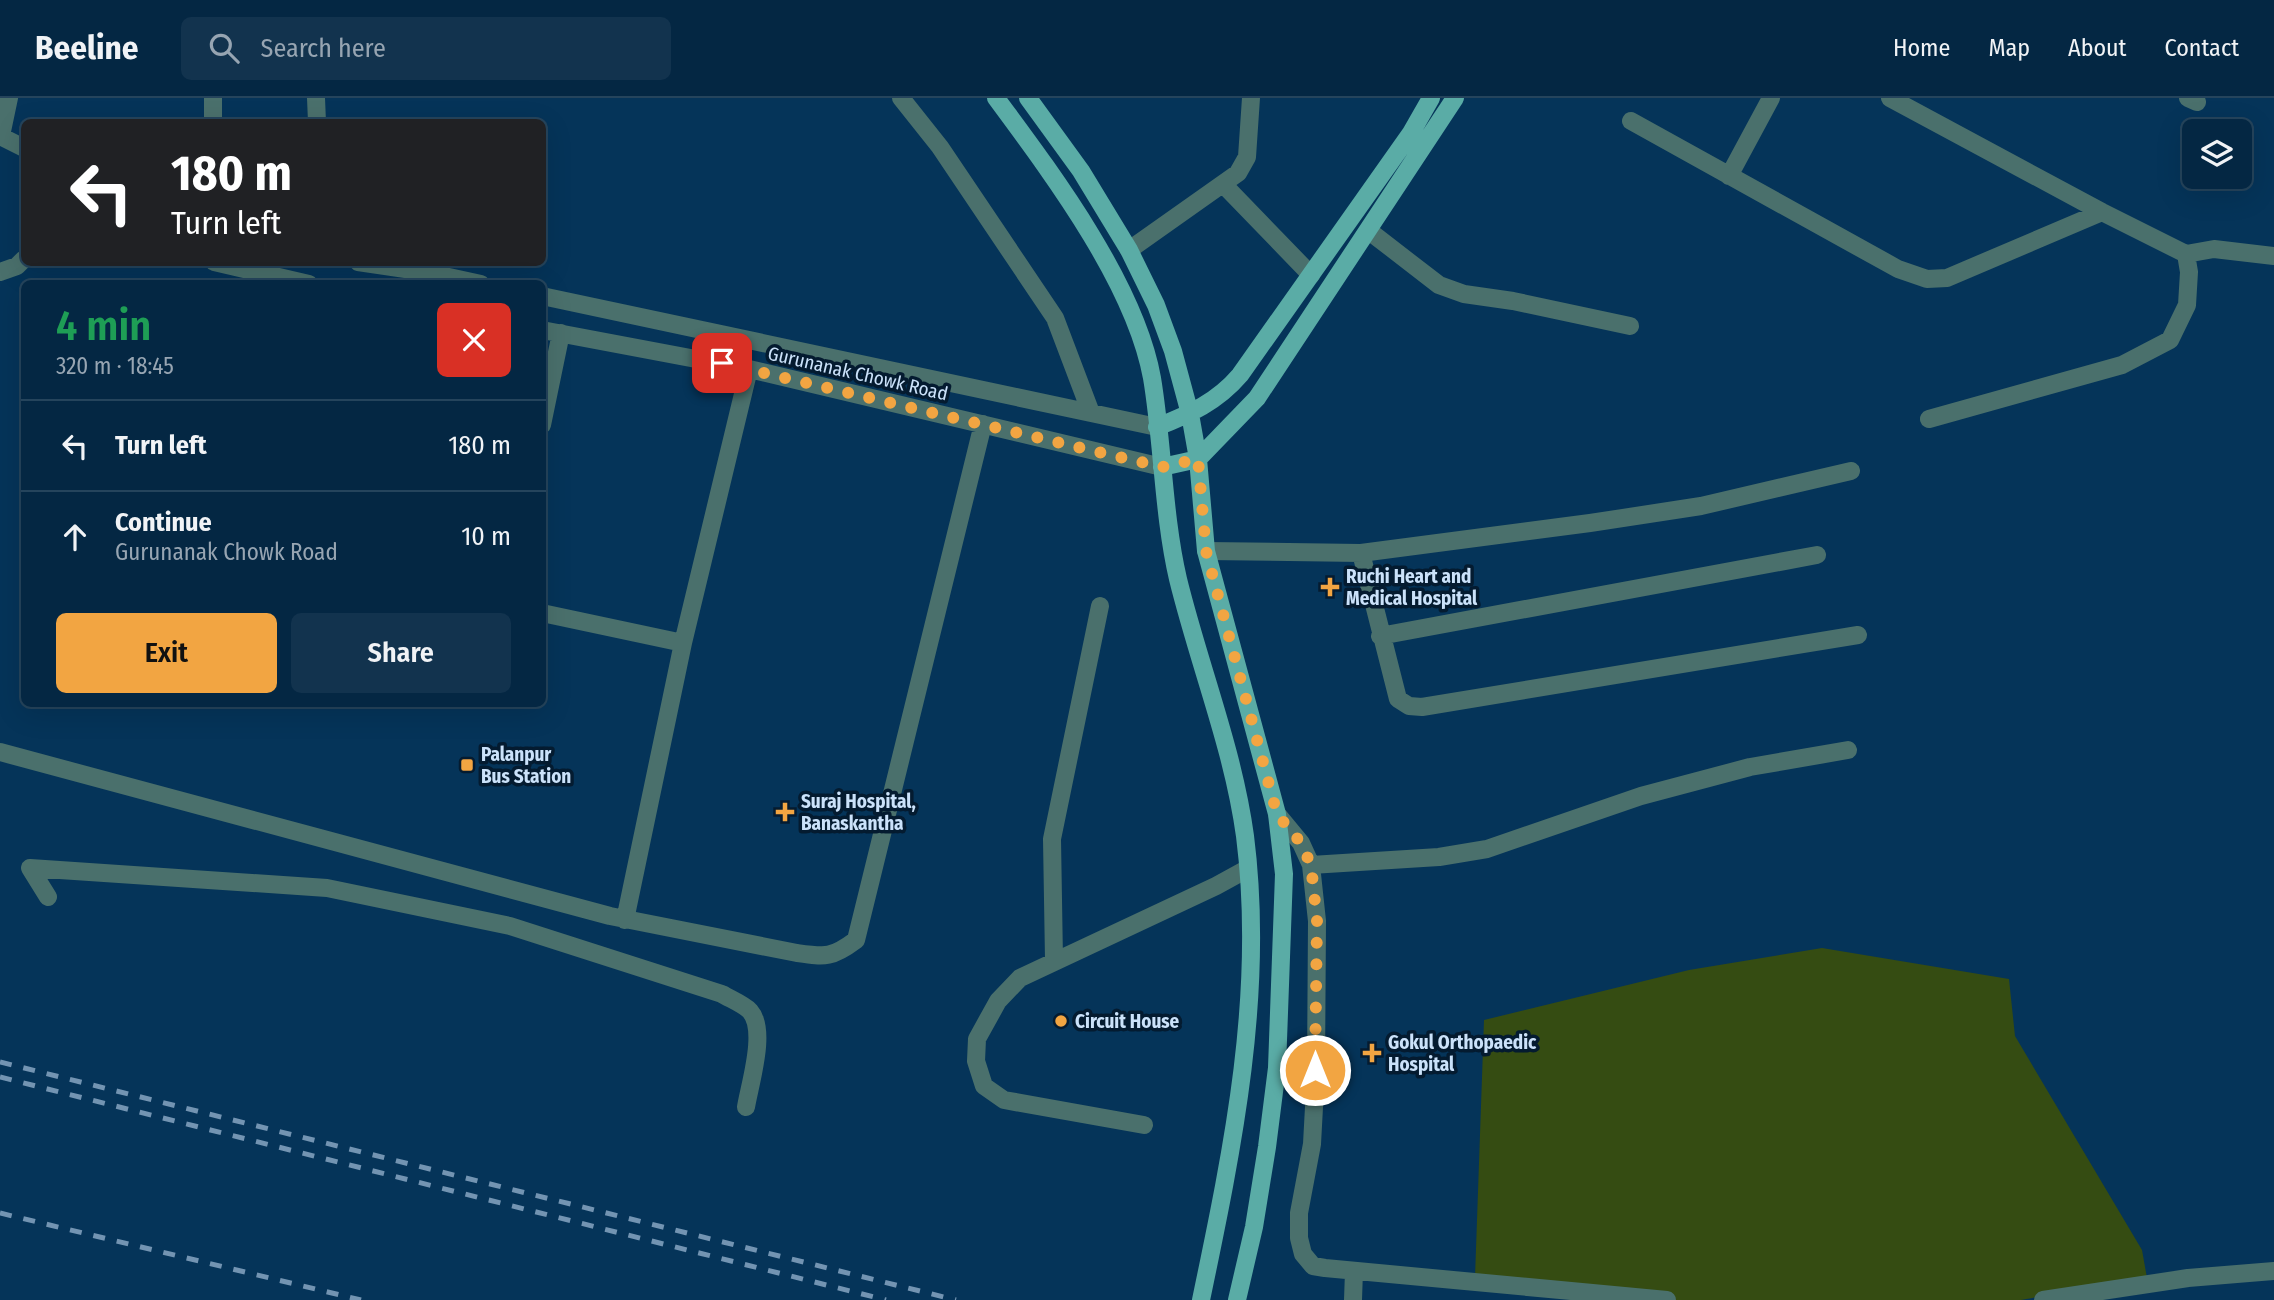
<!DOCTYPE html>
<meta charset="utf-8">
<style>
body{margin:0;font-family:"Fira Sans Condensed",sans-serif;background:#12334e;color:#f1f3f6;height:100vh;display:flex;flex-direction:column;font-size:26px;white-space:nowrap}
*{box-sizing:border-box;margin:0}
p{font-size:23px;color:#97a5b2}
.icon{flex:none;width:38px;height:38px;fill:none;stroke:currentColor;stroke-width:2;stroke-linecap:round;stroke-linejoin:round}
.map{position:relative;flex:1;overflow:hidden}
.details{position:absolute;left:21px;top:182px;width:525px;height:427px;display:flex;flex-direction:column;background:#042743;border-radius:10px;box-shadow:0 7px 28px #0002,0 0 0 2px #25445c}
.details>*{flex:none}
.top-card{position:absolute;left:21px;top:21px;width:525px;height:147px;border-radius:10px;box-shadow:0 7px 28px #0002,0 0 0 2px #25445c;background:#202124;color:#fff;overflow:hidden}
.tools{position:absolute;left:2182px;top:21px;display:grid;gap:14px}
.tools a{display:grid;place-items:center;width:70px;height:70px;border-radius:10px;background:#042743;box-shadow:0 7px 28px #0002,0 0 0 2px #25445c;font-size:35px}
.pin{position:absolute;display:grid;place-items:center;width:60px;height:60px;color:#fff;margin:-30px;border-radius:14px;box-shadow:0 4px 10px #0006}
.me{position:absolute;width:77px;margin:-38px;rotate:0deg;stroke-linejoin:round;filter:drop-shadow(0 0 5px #0008)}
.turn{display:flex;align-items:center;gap:24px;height:147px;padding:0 35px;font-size:32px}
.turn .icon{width:91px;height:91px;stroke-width:2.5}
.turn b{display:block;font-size:49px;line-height:60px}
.round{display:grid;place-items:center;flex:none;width:74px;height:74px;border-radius:10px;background:#12334e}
.head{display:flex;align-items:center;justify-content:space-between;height:119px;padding:0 35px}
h1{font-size:42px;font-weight:600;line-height:52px;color:#1e9e55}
.button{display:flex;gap:14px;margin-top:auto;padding:14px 35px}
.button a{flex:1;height:80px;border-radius:10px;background:#f2a542;color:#111;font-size:28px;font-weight:600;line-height:80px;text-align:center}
.button a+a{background:#12334e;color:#f1f3f6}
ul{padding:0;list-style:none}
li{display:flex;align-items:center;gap:21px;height:91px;padding:0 35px;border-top:2px solid #25445c}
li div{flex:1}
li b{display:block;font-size:26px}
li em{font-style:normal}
header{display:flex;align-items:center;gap:42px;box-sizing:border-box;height:98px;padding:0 35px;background:#042743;border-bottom:2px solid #25445c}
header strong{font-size:33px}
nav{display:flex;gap:38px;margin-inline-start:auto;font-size:24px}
.search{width:490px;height:63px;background:#12334e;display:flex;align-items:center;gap:18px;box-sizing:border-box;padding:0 24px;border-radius:10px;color:#97a5b2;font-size:26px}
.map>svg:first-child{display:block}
.green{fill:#354c12}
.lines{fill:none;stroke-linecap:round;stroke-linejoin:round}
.street{stroke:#4a706c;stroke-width:18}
.primary{stroke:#5aaca6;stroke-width:18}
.rail{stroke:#7394b2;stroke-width:5;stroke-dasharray:12 12;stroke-linecap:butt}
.route{stroke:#f2a542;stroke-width:12;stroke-dasharray:0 21.6}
.poi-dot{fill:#f2a542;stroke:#041b30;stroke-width:2.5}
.labels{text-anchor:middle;stroke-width:7;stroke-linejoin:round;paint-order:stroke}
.street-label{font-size:19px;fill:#cbe2fa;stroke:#041b30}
.poi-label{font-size:19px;font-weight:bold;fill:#cbe2fa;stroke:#041b30;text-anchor:start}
</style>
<header>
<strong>Beeline</strong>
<div class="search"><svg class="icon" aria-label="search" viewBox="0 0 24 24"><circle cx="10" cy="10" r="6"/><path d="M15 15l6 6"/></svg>Search here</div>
<nav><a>Home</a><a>Map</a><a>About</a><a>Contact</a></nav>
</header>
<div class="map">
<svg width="2274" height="1202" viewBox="0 0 2274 1202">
<rect width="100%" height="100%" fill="#053459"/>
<path class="green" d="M 1822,850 L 2009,881 L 2015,938 L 2142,1152 L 2147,1180 L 2021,1202 L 1652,1202 L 1475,1179 L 1484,922 L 1689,872 Z"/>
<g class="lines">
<path class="street" d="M 213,0 L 213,24
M 316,0 L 317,24
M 901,0 L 940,49 L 1055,220 L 1091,315
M 1890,0 L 2102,114 L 2186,156 L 2189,174 L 2187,207 L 2170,242 L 2122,267 L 1929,321
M 2188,0 L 2197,4
M 1631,23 L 1898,171 L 1927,181 L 1947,180 L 2102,114
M 0,38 L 24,50
M 1,38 L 9,0
M 1729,78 L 1771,0
M 1223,86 L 1311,177
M 1369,133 L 1439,187 L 1464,196 L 1513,203 L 1630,228
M 1129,152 L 1238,75 L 1247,59 L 1251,0
M 2186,156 L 2214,151 L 2274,158
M 214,164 L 309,186
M 358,164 L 426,174 L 481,186
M 0,174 L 17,168 L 24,161
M 542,198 L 1157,329
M 542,232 L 749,271 L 1162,369
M 542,327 L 561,235
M 1206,453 L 1361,455 L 1590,425 L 1701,408 L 1851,373
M 1361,455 L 1398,601 L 1409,608 L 1422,609 L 1858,537
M 542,515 L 683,545
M 1380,538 L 1817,457
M 0,654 L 610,818 L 797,855 C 826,859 832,860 856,842 L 983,326
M 1277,716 L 1301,745 L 1311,767 L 1317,823 L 1316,972 L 1312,1046 L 1299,1115 L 1299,1140 L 1303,1156 L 1313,1168 L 1325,1170 L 1667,1202
M 1311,767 L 1439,759 L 1487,751 L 1641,698 L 1750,669 L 1848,652
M 48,799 L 30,770 L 327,790 L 510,828 L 722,896 C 730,901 743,906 750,913 C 767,932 750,985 746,1009
M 625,822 L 683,545 L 749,271
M 1054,862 L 1052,741 L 1100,508
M 1144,1027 L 1004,1002 L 984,988 L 976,963 L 977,941 L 998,903 L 1020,880 L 1216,788 L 1247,771
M 1353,1202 L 1354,1173
M 2043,1202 L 2188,1180 L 2274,1173"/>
<path class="primary" d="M 996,0 C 1053,77 1135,186 1152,280 C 1163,346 1163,416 1178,481 C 1199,567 1233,650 1245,738 C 1265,895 1233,1049 1201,1202
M 1028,0 L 1081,73 L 1129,152 L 1156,207 L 1173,253 L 1190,316 L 1198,361 L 1206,453 L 1277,716 L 1284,776 L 1277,970 L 1267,1049 L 1254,1129 L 1237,1202
M 1157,329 C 1190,316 1217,304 1240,277 L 1411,35 L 1431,0
M 1162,369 L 1198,361 L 1257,300 L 1455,0"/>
<path class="rail" d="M 0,964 L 956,1202
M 0,979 L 886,1202
M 0,1115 L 361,1202"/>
</g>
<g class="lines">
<path class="route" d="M 722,265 L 1162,369 L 1198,361 L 1206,453 L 1277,716 L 1301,745 L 1311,767 L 1317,823 L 1315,972"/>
</g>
<g class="poi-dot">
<path d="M1326.5 478.5h7v7h7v7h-7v7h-7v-7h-7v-7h7z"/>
<rect x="460" y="660" width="14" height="14" rx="3.5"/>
<path d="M781.5 703.5h7v7h7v7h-7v7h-7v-7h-7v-7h7z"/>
<circle cx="1061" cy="923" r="7"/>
<path d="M1368.5 944.5h7v7h7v7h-7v7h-7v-7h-7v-7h7z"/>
</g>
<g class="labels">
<g class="street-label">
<text transform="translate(858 275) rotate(13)" y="7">Gurunanak Chowk Road</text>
</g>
<g class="poi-label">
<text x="1346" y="485">Ruchi Heart and<tspan x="1346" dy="22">Medical Hospital</tspan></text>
<text x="481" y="663">Palanpur<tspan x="481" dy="22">Bus Station</tspan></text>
<text x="801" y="710">Suraj Hospital,<tspan x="801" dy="22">Banaskantha</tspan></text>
<text x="1075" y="930">Circuit House</text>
<text x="1388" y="951">Gokul Orthopaedic<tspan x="1388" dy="22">Hospital</tspan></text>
</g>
</g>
</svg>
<div class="tools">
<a><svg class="icon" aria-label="layers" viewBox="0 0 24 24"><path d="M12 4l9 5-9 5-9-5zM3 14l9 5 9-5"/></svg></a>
</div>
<div class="pin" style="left:722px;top:265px;background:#d93025"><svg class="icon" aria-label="arrive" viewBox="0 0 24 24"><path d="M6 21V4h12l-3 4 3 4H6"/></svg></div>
<svg class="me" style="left:1315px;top:972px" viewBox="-20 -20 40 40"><circle r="17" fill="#f2a542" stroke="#fff" stroke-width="3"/><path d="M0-11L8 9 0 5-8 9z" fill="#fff"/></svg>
<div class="top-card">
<div class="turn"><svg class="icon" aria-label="left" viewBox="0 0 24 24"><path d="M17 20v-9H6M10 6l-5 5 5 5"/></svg><div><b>180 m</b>Turn left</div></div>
</div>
<section class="details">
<div class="head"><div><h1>4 min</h1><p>320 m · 18:45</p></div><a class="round" style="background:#d93025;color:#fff"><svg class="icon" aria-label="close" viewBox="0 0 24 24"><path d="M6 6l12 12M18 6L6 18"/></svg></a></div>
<ul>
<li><svg class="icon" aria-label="left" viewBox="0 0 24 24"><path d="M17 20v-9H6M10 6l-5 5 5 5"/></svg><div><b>Turn left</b></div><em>180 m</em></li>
<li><svg class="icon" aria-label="ahead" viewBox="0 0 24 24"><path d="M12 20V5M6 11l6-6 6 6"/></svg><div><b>Continue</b><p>Gurunanak Chowk Road</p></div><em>10 m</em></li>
</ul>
<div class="button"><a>Exit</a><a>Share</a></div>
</section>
</div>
